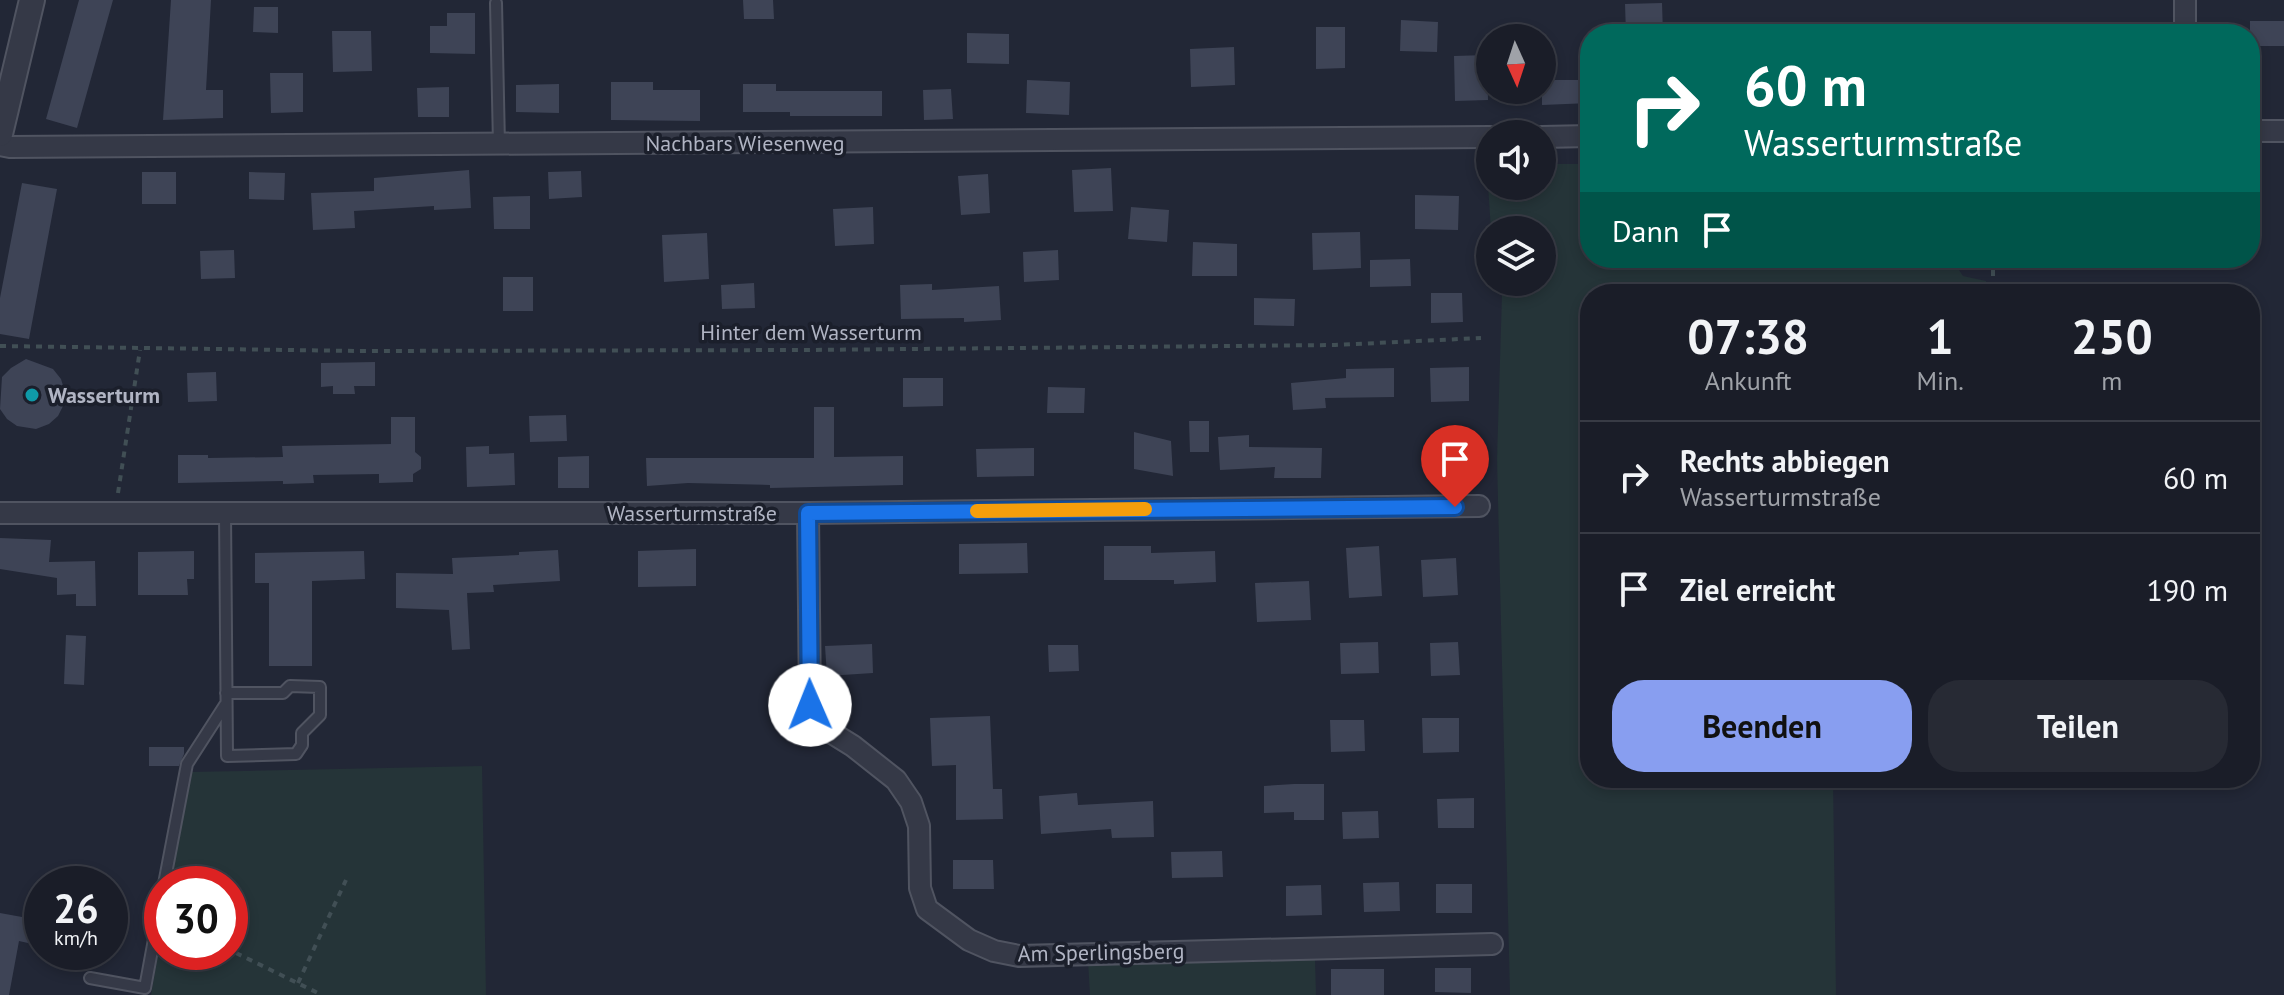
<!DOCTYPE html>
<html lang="de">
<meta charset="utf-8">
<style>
body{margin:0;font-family:"PT Sans",sans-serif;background:#272a34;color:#f1f3f6;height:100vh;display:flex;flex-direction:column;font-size:30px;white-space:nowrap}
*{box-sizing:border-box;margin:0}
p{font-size:26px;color:#9fa2a8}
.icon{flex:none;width:44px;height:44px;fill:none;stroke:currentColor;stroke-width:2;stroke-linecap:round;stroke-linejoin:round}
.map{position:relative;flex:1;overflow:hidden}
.side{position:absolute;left:1580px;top:284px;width:680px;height:504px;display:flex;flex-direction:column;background:#1a1d28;border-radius:32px;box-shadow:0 4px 12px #0003,0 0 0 2px #383b45}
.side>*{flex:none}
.guide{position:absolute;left:1580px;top:24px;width:680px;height:244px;border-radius:32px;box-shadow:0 4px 12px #0003,0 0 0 2px #383b45;background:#00695c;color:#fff;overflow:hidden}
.needle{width:52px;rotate:177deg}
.fabs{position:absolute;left:1476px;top:24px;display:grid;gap:16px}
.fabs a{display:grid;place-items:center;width:80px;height:80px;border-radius:50%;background:#1a1d28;box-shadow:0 4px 12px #0003,0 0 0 2px #383b45;font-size:40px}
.speed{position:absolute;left:24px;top:866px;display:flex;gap:16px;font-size:40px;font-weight:700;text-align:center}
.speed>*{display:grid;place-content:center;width:104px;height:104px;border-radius:50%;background:#1a1d28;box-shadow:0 4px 12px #0003,0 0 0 2px #383b45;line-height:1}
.speed small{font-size:20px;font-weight:400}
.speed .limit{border:12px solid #d22;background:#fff;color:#111}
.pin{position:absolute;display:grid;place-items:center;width:68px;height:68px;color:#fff;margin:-82px -34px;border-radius:50% 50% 50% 0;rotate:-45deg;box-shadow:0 0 8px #0007}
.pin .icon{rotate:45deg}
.me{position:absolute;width:88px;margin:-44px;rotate:359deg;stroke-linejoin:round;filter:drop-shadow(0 0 6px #0008)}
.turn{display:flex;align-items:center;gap:28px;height:168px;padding:0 32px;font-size:36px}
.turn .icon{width:104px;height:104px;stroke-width:2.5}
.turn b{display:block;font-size:56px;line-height:68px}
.then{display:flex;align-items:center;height:76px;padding:0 32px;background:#0003;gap:16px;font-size:30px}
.eta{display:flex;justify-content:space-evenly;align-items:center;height:136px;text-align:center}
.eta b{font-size:48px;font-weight:700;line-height:56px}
.button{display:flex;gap:16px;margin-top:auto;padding:16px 32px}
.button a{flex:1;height:92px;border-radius:32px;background:#889ef0;color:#111;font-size:32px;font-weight:700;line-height:92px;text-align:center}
.button a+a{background:#272a34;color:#f1f3f6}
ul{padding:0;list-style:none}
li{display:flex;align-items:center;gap:24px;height:112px;padding:0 32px;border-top:2px solid #383b45}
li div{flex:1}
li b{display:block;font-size:30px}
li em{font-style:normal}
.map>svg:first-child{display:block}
.green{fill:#253438}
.building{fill:#3e4456}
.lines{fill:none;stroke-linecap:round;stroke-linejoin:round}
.service-casing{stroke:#505461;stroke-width:14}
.minor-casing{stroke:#505461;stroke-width:24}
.tertiary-casing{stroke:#505461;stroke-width:28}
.path{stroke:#414f55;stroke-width:4;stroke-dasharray:6 6;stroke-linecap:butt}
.service{stroke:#353947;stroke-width:10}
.minor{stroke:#353947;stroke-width:20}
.tertiary{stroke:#353947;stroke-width:24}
.route-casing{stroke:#114b97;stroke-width:20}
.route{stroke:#1a73e8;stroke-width:14}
.slow{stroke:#f59e0b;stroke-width:14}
.culture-dot{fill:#0f9aa8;stroke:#1b1f2b;stroke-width:3}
.labels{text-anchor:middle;stroke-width:7;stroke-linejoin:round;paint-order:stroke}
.street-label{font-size:22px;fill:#b0b4c3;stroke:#1b1f2b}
.poi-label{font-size:22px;font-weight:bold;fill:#b0b4c3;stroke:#1b1f2b;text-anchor:start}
</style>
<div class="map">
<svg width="2284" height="995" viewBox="0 0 2284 995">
<rect width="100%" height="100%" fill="#222736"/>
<path class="green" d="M 1542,164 L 1590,164 L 1590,258 L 1951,258 L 1963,276 L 1986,281 L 1987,294 L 1590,294 L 1590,778 L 1833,778 L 1836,995 L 1510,995 L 1497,459 L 1502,294 L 1497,282 L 1542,282 L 1542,230 L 1491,230 L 1488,185 L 1542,186 Z
M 482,766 L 486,995 L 151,995 L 162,932 L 162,952 L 230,952 L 230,884 L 170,884 L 190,772 Z
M 1315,959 L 1316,995 L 1090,995 L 1088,961 Z"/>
<path class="building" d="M 79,0 L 113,0 L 77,128 L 46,119 Z
M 171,0 L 211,0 L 206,90 L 223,90 L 223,118 L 163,120 Z
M 743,0 L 773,0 L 774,19 L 744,19 Z
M 1662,3 L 1663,34 L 1626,34 L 1625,4 Z
M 254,7 L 278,7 L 278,33 L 253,32 Z
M 447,13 L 475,13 L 475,54 L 430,53 L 430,26 L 447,26 Z
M 1401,20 L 1438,22 L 1437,52 L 1400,51 Z
M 2250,21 L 2284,21 L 2284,46 L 2250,46 Z
M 1316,27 L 1345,27 L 1345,68 L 1316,69 Z
M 332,31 L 371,31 L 372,71 L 333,72 Z
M 967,33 L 1009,34 L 1009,64 L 967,63 Z
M 1234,47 L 1235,85 L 1191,87 L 1190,49 Z
M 1487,55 L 1488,100 L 1455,101 L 1454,56 Z
M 270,73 L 303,73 L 303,112 L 271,113 Z
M 1027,80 L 1070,82 L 1069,115 L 1026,113 Z
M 1542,80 L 1590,80 L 1590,103 L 1542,105 Z
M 611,82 L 653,82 L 653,90 L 700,90 L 700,121 L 611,120 Z
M 559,84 L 559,113 L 516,112 L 516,85 Z
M 743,84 L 776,84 L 776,91 L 882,91 L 882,116 L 790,116 L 790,112 L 743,112 Z
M 449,87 L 449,117 L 418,117 L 417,88 Z
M 951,89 L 953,119 L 924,120 L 923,90 Z
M 1111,168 L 1113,211 L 1074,212 L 1072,170 Z
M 469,170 L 471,208 L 434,210 L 434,206 L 354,211 L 355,228 L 313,230 L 311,193 L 374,191 L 374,178 Z
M 581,171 L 582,197 L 549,199 L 548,172 Z
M 142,172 L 176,172 L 176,204 L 142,204 Z
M 249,172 L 285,173 L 284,200 L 249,199 Z
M 988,174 L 990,213 L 961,215 L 958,176 Z
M 22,183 L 57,189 L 29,339 L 0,334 L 0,298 Z
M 1415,195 L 1459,196 L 1458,230 L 1415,229 Z
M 530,196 L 530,229 L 494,229 L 493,197 Z
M 873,207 L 874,244 L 835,246 L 833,209 Z
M 1131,207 L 1169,210 L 1167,242 L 1128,239 Z
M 1360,232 L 1361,268 L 1313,270 L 1312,233 Z
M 707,233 L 709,279 L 664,282 L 662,235 Z
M 1193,242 L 1237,244 L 1237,276 L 1192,276 Z
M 234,250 L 235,278 L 201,279 L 200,251 Z
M 1058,250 L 1059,280 L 1024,282 L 1023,252 Z
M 1410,259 L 1411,286 L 1370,287 L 1370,260 Z
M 503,277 L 533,277 L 533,311 L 503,311 Z
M 754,283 L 755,308 L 722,309 L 721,285 Z
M 932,284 L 932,290 L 999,286 L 1001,320 L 964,322 L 964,318 L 901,319 L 900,285 Z
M 1431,293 L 1462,293 L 1463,322 L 1431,323 Z
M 1254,298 L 1295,299 L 1294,326 L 1254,325 Z
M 26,359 L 53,369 L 61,379 L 65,392 L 64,404 L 58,416 L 49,424 L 36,429 L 17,426 L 7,419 L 0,409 L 2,377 L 11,368 Z
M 375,362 L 375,386 L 354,386 L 355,394 L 333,394 L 333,386 L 321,387 L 321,363 Z
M 1469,367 L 1469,401 L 1431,402 L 1430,368 Z
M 1394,368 L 1394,397 L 1325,398 L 1326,408 L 1293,410 L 1291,383 L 1346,378 L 1346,369 Z
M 216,372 L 217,401 L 188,402 L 187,373 Z
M 903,378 L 943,378 L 943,406 L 903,407 Z
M 1048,387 L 1085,388 L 1084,413 L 1047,413 Z
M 814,407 L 834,407 L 834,457 L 903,456 L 903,485 L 770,488 L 770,485 L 688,483 L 647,486 L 646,458 L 814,458 Z
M 566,415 L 567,441 L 530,442 L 529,416 Z
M 391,417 L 415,417 L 415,452 L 421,457 L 421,469 L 413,474 L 413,482 L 379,483 L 379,474 L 313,475 L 314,483 L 283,484 L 283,481 L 178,483 L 178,455 L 208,455 L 208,458 L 283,457 L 282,446 L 391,444 Z
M 1189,421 L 1209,421 L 1209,452 L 1190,452 Z
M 1134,432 L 1171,441 L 1173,476 L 1134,469 Z
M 1249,435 L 1249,447 L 1322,448 L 1321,478 L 1274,478 L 1275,467 L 1220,470 L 1218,437 Z
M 489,446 L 489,454 L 514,453 L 515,485 L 467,487 L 466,447 Z
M 1034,448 L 1034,476 L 977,477 L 976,449 Z
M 589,456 L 589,488 L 558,488 L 558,457 Z
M 0,538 L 51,540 L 49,562 L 95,561 L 96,606 L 76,606 L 76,594 L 57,595 L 57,578 L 0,569 Z
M 1027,543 L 1028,573 L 959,574 L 959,544 Z
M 1104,546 L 1151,546 L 1151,553 L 1215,551 L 1216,582 L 1174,584 L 1174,580 L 1104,580 Z
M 1379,546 L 1382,596 L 1349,598 L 1346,548 Z
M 696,549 L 696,586 L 638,587 L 638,551 Z
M 558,550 L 560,581 L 493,585 L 494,592 L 467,593 L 470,649 L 452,650 L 449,610 L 396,608 L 396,573 L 453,574 L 452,558 L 519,555 L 519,552 Z
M 194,551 L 194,579 L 187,579 L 188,595 L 138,595 L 138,552 Z
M 364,551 L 365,579 L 312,581 L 312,666 L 269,666 L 269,583 L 255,583 L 255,553 Z
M 1456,558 L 1458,595 L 1423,597 L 1421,560 Z
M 1309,581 L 1311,620 L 1257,622 L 1255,583 Z
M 66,635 L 86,636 L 84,685 L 64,684 Z
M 1378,642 L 1379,673 L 1341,674 L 1340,643 Z
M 1458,642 L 1460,675 L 1431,676 L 1430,643 Z
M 872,644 L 873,673 L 827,676 L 825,646 Z
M 1048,645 L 1078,645 L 1079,671 L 1049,672 Z
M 990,716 L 993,789 L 1002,789 L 1003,819 L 956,820 L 956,765 L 932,766 L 930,718 Z
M 1422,718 L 1459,718 L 1459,752 L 1423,753 Z
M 1330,720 L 1364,720 L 1365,751 L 1331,752 Z
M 149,747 L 184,747 L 184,754 L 179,766 L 149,766 Z
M 1294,784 L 1324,784 L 1324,820 L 1294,820 L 1294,812 L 1264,813 L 1264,786 Z
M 1077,793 L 1078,805 L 1153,801 L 1154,837 L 1112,838 L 1111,829 L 1041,834 L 1039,796 Z
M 1474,798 L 1474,828 L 1438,828 L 1437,799 Z
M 1378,811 L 1379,838 L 1343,839 L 1342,812 Z
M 1222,851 L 1223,877 L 1172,878 L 1171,852 Z
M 953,860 L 993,860 L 994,889 L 953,889 Z
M 1399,882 L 1400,911 L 1364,912 L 1363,883 Z
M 1436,884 L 1472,884 L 1472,913 L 1436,913 Z
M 1321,885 L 1322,915 L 1286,916 L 1286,886 Z
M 0,913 L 33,919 L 28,943 L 19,941 L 9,995 L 0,995 Z
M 1435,968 L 1471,968 L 1471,993 L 1435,992 Z
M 1331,969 L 1384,969 L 1384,995 L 1331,995 Z"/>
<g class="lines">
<g class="service-casing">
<path id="service" d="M 496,3 L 499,145
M 225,512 L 227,756 L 296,754 L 302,745 L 302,733 L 320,715 L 320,687 L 290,686 L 283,693 L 226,693
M 164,884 L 187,764 L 225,705
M 90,978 L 145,988 L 162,896"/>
</g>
<g class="minor-casing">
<path id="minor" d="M 2185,34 L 2185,0
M 2250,131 L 2284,131
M 1542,137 L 1590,136
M 0,145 L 10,147 L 1490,137
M 0,513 L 808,513 L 1479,506
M 808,513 L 810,705 L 824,728 L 853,746 L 896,780 L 911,802 L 919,826 L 920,888 L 927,909 L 969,940 L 994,951 L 1019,956 L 1492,944"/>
</g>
<g class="tertiary-casing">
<path id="tertiary" d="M 0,134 L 32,0"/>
</g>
<path class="path" d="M 1993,258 L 1993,294
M 0,346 L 358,351 L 806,350 L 1335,345 L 1481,338
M 118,493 L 140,350
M 236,953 L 322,995
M 298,983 L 346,880"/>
<use href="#service" class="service"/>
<use href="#minor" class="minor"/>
<use href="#tertiary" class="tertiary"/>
</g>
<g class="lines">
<g class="route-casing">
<path id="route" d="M 810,705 L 808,513 L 1455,507"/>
</g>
<use href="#route" class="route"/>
<path class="slow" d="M 977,511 L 1145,509"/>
</g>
<circle class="culture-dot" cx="32" cy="395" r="8"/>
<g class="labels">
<g class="street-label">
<text x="745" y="151">Nachbars Wiesenweg</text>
<text x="811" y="340">Hinter dem Wasserturm</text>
<text x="692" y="521">Wasserturmstraße</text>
<text transform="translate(1101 952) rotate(-1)" y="8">Am Sperlingsberg</text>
</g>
<g class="poi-label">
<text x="48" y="403">Wasserturm</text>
</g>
</g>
</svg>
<div class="fabs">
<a><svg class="needle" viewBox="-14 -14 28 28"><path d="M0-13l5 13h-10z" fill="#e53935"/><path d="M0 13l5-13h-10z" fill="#9fa2a8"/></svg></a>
<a><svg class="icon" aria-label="sound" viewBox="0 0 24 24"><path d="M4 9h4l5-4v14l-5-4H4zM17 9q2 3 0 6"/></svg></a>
<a><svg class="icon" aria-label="layers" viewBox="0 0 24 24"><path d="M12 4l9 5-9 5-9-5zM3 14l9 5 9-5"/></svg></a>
</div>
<div class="speed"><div>26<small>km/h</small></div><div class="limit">30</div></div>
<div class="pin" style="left:1455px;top:507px;background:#d93025"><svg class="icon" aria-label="arrive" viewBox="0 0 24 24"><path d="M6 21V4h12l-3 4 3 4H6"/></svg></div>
<svg class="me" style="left:810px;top:705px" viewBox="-20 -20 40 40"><circle r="19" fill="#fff"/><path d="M0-13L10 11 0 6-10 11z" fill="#1a73e8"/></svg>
<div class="guide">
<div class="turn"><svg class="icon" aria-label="right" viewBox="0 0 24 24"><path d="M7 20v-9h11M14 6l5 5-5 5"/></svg><div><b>60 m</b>Wasserturmstraße</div></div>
<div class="then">Dann<svg class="icon" aria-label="arrive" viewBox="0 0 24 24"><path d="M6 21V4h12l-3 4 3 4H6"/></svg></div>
</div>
<section class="side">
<div class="eta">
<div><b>07:38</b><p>Ankunft</p></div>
<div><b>1</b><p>Min.</p></div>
<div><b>250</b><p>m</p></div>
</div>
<ul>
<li><svg class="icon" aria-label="right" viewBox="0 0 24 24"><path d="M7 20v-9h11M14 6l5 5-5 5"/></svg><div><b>Rechts abbiegen</b><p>Wasserturmstraße</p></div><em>60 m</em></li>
<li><svg class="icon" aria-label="arrive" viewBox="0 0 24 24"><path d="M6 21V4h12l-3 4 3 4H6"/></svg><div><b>Ziel erreicht</b></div><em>190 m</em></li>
</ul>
<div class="button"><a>Beenden</a><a>Teilen</a></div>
</section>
</div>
